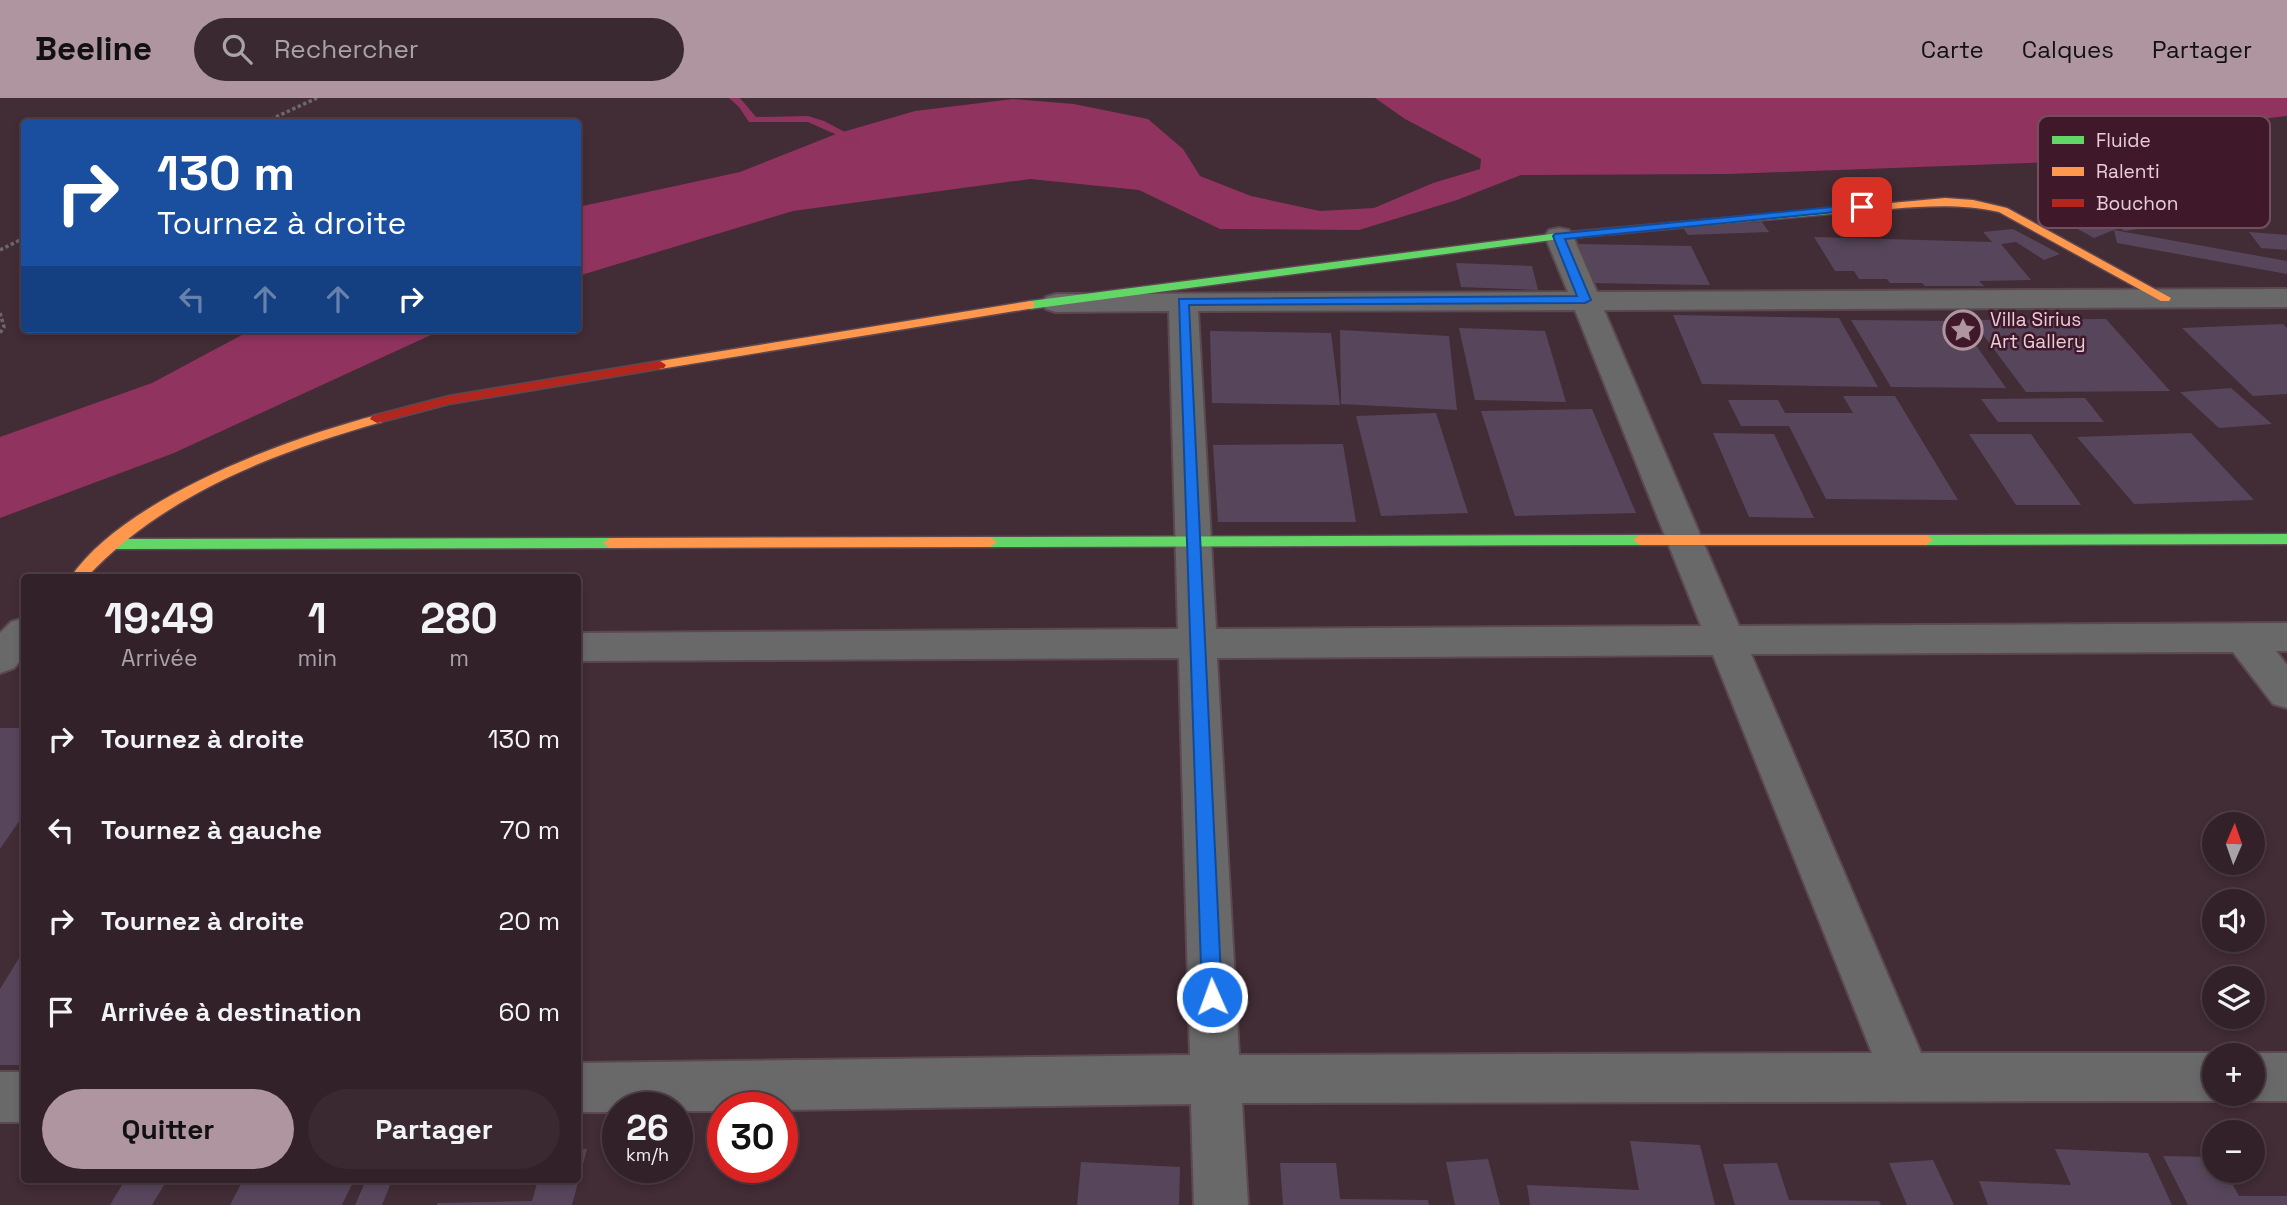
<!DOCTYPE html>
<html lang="fr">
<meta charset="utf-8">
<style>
body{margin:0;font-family:"Space Grotesk",sans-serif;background:#3a2930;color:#f1f3f6;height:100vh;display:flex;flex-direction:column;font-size:26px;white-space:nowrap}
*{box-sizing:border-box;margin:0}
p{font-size:23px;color:#a8a3a8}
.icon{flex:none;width:38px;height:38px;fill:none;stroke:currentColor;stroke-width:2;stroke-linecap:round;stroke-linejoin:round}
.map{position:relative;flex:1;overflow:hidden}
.sheet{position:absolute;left:21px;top:476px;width:560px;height:609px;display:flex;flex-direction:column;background:#322128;border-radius:7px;box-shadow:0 4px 10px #0003,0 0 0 2px #4d3e45}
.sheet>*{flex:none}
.top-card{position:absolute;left:21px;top:21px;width:560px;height:214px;border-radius:7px;box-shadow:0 4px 10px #0003,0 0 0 2px #4d3e45;background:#1a4fa0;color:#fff;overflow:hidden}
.needle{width:46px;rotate:2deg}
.controls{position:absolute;left:2202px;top:714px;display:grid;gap:14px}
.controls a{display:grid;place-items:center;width:63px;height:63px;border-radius:50%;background:#322128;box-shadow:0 4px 10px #0003,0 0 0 2px #4d3e45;font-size:35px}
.speed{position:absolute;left:602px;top:994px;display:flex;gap:14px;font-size:35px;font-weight:700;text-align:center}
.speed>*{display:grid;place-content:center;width:91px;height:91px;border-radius:50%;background:#322128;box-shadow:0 4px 10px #0003,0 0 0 2px #4d3e45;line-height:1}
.speed small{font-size:18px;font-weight:400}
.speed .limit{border:10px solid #d22;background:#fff;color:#111}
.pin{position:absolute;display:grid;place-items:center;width:60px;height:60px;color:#fff;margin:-30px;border-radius:14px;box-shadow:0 4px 10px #0006}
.me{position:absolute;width:77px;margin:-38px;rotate:358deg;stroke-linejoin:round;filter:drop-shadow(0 0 5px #0008)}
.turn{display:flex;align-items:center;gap:24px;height:147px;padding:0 21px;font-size:32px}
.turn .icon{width:91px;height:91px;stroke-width:2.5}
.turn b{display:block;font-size:49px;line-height:60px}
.lanes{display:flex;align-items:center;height:66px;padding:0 21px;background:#0003;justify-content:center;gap:35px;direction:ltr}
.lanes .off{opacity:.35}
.eta{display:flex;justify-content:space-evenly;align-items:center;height:119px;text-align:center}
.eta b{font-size:42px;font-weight:700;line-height:49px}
.action{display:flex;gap:14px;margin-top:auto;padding:14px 21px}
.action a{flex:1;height:80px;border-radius:42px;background:#af959f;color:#111;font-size:28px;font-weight:700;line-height:80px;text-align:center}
.action a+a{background:#3a2930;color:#f1f3f6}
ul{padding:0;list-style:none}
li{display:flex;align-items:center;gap:21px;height:91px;padding:0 21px}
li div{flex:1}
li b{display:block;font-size:26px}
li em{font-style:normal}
header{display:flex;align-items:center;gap:42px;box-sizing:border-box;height:98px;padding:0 35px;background:#af959f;color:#111}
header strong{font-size:33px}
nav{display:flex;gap:38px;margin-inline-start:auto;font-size:24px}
.search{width:490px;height:63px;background:#3a2930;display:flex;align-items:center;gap:18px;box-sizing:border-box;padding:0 24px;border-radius:38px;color:#a8a3a8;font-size:26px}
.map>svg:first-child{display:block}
.water{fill:#90335f}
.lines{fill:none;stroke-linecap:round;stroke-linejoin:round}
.stream{fill:#90335f;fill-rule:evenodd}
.building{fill:#57465b}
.street-casing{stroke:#5b4850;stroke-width:4}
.fast-casing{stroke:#5b4850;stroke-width:3}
.slow-casing{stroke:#5b4850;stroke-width:3}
.jam-casing{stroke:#5b4850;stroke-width:3}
.path{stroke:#6c6769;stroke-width:3.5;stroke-dasharray:3.5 2.5;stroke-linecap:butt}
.street{fill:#6a696a;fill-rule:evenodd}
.fast{fill:#63d668;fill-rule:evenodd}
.slow{fill:#ff974d;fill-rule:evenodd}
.jam{fill:#b3261e;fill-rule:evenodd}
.route{fill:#1a73e8;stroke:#114b97;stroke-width:2}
.labels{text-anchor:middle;stroke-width:5;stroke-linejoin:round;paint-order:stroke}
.far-poi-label{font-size:19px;fill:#e9ced8;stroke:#3f192a;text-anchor:start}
.key{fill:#3f192a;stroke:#724f5e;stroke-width:2}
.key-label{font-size:19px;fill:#e9ced8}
</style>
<header>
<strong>Beeline</strong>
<div class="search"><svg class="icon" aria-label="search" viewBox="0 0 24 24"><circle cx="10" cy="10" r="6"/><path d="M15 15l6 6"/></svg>Rechercher</div>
<nav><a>Carte</a><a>Calques</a><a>Partager</a></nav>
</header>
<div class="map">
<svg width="2287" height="1107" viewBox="0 0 2287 1107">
<rect width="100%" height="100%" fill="#422c35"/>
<path class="water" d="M 1375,0 L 2287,0 L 2287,18 L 2243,23 L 2136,61 L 1729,76 L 1521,77 L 1457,102 L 1359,132 L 1220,131 L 1139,92 L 1030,81 L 793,113 L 578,178 L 578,109 L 740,74 L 836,36 L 915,13 L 1013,1 L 1074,6 L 1148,21 L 1183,51 L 1200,78 L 1251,98 L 1320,113 L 1374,110 L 1433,85 L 1480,71 L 1481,61 L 1405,21 Z
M 253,231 L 444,231 L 174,355 L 0,420 L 0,339 L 152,285 Z"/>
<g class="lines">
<path class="stream" d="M 729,0 L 740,0 L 756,19 L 808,18 L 824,23 L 860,42 L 855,45 L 808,24 L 749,24 L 739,9 Z"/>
</g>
<path class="building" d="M 2220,98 L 2245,116 L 2125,133 L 2119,130 L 2094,140 L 2051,116 L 2072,110 L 2086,117 L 2107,111 Z
M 1762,124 L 1769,134 L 1688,137 L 1682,128 Z
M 2013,131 L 2060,156 L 2044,162 L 2016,144 L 2001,146 L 2031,182 L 1979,183 L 1984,188 L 1925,188 L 1922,185 L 1890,185 L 1887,181 L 1859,181 L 1854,173 L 1835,173 L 1814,139 L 1992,144 L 1983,134 Z
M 2114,132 L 2287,163 L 2287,176 L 2117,145 Z
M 2249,134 L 2287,137 L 2287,152 L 2261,150 Z
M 1575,146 L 1691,148 L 1710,187 L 1589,185 Z
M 1456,165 L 1532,168 L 1538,192 L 1461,189 Z
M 1673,217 L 1839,220 L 1878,289 L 1702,286 Z
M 2106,221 L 2170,293 L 2026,294 L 1972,222 Z
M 1851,222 L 1959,223 L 2006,290 L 1891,289 Z
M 2283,226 L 2287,230 L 2287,296 L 2253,298 L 2182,230 Z
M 1459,230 L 1545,233 L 1566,304 L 1475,302 Z
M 1340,232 L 1449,238 L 1457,312 L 1341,306 Z
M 1210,233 L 1331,235 L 1340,307 L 1212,305 Z
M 2231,290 L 2272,326 L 2219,330 L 2180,294 Z
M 1843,298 L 1895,298 L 1958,402 L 1826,401 L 1789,328 L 1741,328 L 1728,302 L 1778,302 L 1785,315 L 1853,315 Z
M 2085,300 L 2104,324 L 1998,324 L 1981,301 Z
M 1592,311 L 1636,415 L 1515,418 L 1481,313 Z
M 1436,315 L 1468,415 L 1381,418 L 1356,318 Z
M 1713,335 L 1774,336 L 1814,420 L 1749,419 Z
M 2191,335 L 2254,402 L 2134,406 L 2077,339 Z
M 1969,336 L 2031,336 L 2081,407 L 2016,407 Z
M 1343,346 L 1356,424 L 1218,424 L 1213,347 Z
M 0,630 L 24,630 L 24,716 L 0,751 Z
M 24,852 L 24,967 L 0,967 L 0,891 Z
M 1630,1043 L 1700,1047 L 1715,1107 L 1530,1107 L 1527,1087 L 1639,1092 Z
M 578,1051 L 587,1051 L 572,1107 L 437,1107 L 437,1105 L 532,1103 L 538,1082 L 578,1082 Z
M 2055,1051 L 2148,1055 L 2172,1107 L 1988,1107 L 1979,1083 L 2071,1087 Z
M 2163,1058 L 2214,1059 L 2214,1073 L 2225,1073 L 2239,1098 L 2287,1098 L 2287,1107 L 2188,1107 Z
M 1488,1061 L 1500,1107 L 1455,1107 L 1446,1064 Z
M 1933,1062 L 1954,1107 L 1907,1107 L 1889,1065 Z
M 1081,1064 L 1180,1069 L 1179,1107 L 1077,1107 Z
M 1280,1065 L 1336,1065 L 1340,1101 L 1428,1102 L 1429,1107 L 1283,1107 Z
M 1777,1065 L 1789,1102 L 1879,1103 L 1881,1107 L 1735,1107 L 1723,1066 Z
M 125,1082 L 167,1082 L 152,1107 L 110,1107 Z
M 243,1082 L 354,1082 L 342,1107 L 230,1107 Z
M 366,1082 L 392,1082 L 382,1107 L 355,1107 Z"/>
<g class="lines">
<g class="street-casing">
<path id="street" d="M 1559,130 L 1569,132 L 1573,138 L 1597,194 L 2287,191 L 2287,209 L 1604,212 L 1739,528 L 2287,525 L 2287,553 L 2276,553 L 2287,567 L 2287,610 L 2273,606 L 2233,554 L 1751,556 L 1921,955 L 2214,955 L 2220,957 L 2214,957 L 2214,996 L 2232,996 L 2214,1003 L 1242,1005 L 1248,1107 L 1194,1107 L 1191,1006 L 782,1012 L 723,1010 L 723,1013 L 677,1013 L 677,1010 L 618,1010 L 618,1014 L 578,1014 L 578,965 L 1190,957 L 1179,560 L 578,563 L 578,535 L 1178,531 L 1169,213 L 1056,214 L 1046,211 L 1041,205 L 1046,199 L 1056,196 L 1568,194 L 1545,138 L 1549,132 ZM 1575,212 L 1701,528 L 1216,531 L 1198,213 ZM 1713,557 L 1872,955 L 1239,957 L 1217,560 Z
M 24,520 L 24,558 L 14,570 L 0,575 L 0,535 L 11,524 Z
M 2252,955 L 2287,955 L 2287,1003 L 2252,1003 L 2234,996 L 2252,996 L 2252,957 L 2246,957 Z
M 0,974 L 24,974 L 24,1024 L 0,1024 Z"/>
</g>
<g class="fast-casing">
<path id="fast" d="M 1891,105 L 1896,108 L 1895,110 L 1559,141 L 1030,211 L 1024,207 L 1030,203 L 1559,135 Z
M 2287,436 L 2287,446 L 1926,447 L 1919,442 L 1926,437 Z
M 1640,437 L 1647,442 L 1640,447 L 990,449 L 983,444 L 990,439 Z
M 610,440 L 617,445 L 610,450 L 110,451 L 103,446 L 110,441 Z"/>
</g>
<g class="slow-casing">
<path id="slow" d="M 1945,100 L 1973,102 L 2007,110 L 2171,200 L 2169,203 L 2161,203 L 1999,114 C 1962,106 1929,108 1891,111 L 1886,108 L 1891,105 Z
M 1030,203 L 1034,204 L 1034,210 L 660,271 L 654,267 L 660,263 Z
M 377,317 L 382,318 L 382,324 C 275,354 163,397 86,480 L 70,480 C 124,400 286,341 377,317 Z
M 1640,437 L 1926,437 L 1933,442 L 1926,447 L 1640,447 L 1633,442 Z
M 990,439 L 997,444 L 990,449 L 610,450 L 603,445 L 610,440 Z"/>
</g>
<g class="jam-casing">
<path id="jam" d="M 660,263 L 666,267 L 664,270 L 449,306 L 377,325 L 370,321 L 372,318 L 449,298 Z"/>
</g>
<path class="path" d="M 265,24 L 317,0
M 0,152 L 24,140
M 0,215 L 4,229 L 0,235"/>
<use href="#street" class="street"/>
<use href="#fast" class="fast"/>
<use href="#slow" class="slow"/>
<use href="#jam" class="jam"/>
</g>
<path class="route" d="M 1862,106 L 1868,109 L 1866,111 L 1565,141 L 1591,202 L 1585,205 L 1189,207 L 1222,899 L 1219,906 L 1212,908 L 1205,906 L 1202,899 L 1179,201 L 1577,198 L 1553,138 L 1555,136 Z"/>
<defs>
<g id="sight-ring" transform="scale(2.0125)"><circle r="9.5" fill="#3f192a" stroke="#af959f" stroke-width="1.5"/><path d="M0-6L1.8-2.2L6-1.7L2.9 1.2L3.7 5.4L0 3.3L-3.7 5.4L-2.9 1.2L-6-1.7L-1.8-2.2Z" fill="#af959f"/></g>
</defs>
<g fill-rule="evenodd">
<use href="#sight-ring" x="1963" y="232"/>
</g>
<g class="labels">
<g class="far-poi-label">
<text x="1990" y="228">Villa Sirius<tspan x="1990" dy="22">Art Gallery</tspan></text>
</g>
</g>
<rect x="2038" y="18" width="232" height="112" rx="10" class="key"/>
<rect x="2052" y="38" width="32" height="8" fill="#63d668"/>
<rect x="2052" y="69" width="32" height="9" fill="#ff974d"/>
<rect x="2052" y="101" width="32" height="8" fill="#b3261e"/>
<g class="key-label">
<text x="2096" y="49">Fluide</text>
<text x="2096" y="80">Ralenti</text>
<text x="2096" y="112">Bouchon</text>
</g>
</svg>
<div class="controls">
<a><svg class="needle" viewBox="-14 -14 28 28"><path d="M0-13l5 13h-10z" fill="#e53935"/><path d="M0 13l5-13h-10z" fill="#a8a3a8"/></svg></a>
<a><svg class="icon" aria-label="sound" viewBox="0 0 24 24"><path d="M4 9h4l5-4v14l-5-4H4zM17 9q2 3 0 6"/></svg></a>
<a><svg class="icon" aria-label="layers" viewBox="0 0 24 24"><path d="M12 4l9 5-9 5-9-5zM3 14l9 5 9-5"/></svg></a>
<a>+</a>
<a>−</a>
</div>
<div class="speed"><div>26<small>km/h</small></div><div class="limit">30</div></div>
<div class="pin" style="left:1862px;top:109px;background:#d93025"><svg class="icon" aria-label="arrive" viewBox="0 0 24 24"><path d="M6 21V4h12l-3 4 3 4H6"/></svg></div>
<svg class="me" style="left:1212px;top:899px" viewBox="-20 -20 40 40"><circle r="17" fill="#1a73e8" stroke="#fff" stroke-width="3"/><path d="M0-11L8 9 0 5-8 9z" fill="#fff"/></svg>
<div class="top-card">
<div class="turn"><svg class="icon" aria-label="right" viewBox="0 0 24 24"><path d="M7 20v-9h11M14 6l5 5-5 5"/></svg><div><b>130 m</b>Tournez à droite</div></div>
<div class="lanes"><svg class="icon off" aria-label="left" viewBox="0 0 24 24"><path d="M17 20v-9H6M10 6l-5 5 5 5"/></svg><svg class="icon off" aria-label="ahead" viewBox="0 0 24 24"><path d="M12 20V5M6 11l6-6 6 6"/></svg><svg class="icon off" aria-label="ahead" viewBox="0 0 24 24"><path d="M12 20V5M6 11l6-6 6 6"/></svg><svg class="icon" aria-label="right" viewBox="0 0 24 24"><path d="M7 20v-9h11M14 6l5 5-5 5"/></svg></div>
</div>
<section class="sheet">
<div class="eta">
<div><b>19:49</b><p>Arrivée</p></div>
<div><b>1</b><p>min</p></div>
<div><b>280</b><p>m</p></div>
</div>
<ul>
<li><svg class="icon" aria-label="right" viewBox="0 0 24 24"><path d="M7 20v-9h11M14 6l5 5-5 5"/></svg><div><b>Tournez à droite</b></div><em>130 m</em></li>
<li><svg class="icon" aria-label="left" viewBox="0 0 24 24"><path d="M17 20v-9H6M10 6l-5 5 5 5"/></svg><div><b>Tournez à gauche</b></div><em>70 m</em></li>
<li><svg class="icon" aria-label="right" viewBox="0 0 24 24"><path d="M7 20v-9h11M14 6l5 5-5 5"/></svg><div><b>Tournez à droite</b></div><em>20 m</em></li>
<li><svg class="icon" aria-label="arrive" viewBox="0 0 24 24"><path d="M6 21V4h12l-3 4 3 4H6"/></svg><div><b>Arrivée à destination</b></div><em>60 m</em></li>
</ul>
<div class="action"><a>Quitter</a><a>Partager</a></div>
</section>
</div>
